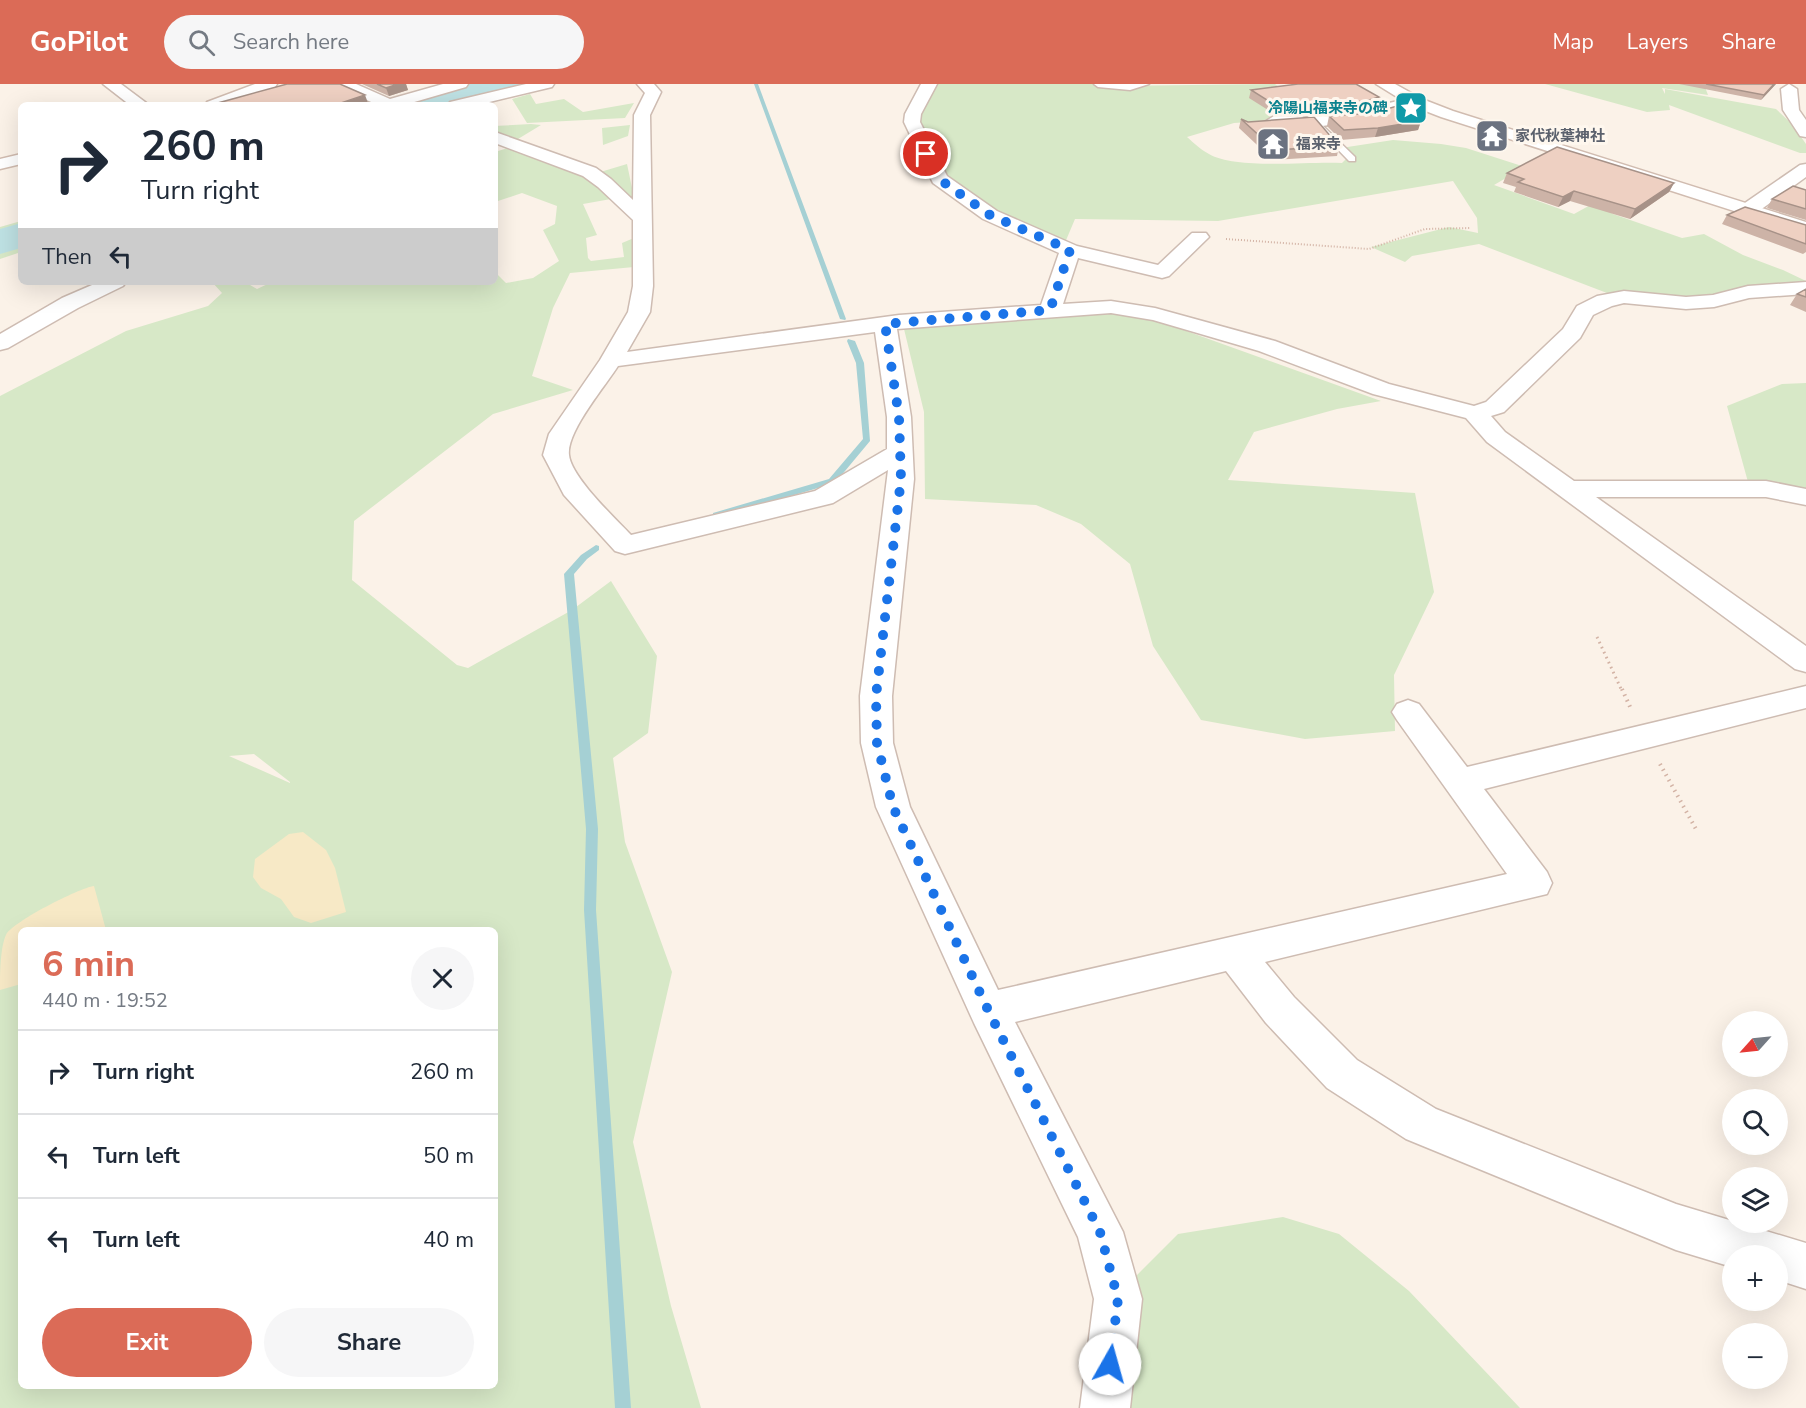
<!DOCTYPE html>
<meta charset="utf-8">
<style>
body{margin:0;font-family:"Nunito Sans","Noto Sans JP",sans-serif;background:#f6f6f7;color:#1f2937;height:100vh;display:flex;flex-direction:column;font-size:22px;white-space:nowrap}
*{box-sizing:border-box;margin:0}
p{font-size:20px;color:#747a83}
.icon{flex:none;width:33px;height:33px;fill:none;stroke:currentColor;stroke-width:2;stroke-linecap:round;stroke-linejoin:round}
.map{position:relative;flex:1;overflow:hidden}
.details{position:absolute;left:18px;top:843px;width:480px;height:462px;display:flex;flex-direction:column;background:#fff;border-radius:9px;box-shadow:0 6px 24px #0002}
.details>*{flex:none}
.banner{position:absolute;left:18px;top:18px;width:480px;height:183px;border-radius:9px;box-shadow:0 6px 24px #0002;background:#fff;color:#1f2937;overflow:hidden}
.needle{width:39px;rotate:243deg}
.controls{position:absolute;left:1722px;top:927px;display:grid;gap:12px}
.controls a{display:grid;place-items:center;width:66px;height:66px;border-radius:50%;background:#fff;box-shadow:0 6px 24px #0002;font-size:30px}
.pin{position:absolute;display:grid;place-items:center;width:51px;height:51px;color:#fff;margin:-26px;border:3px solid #fff;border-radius:50%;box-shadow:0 2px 6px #0007}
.me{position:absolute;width:66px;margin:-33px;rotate:7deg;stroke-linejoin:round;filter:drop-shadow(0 0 4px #0008)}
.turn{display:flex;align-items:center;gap:21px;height:126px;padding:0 24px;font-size:27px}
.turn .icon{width:78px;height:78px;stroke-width:2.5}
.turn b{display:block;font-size:42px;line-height:51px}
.then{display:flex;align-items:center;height:57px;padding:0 24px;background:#0003;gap:12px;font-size:22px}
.round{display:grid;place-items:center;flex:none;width:63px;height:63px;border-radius:32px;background:#f6f6f7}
.head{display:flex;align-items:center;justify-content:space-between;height:102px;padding:0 24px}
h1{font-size:36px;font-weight:700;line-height:45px;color:#db6b57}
.cta{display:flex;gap:12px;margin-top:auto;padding:12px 24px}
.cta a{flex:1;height:69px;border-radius:36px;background:#db6b57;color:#fff;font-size:24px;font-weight:700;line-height:69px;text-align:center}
.cta a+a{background:#f6f6f7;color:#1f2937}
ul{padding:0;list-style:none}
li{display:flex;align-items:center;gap:18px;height:84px;padding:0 24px;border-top:2px solid #e0e1e3}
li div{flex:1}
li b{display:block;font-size:22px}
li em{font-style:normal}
header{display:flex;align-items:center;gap:36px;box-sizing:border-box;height:84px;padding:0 30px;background:#db6b57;color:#fff}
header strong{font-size:28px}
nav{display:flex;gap:33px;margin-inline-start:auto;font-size:21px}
.search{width:420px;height:54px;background:#f6f6f7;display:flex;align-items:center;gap:15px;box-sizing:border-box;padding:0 21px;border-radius:33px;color:#747a83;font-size:22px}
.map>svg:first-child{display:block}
.green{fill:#d7e8c7;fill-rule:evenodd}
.sand{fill:#f7e9c6}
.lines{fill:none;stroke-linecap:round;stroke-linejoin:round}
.stream{fill:#a5d0d4;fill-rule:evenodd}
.river{fill:#bee1e3;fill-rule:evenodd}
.lane-casing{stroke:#cebcb2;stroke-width:3}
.street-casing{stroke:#cebcb2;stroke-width:3}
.secondary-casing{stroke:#d1bcb0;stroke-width:3}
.path-far2{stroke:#d3b3a5;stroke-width:2;stroke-dasharray:1 2;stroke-linecap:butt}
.path-far1{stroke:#d3b3a5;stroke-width:3;stroke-dasharray:1.5 4;stroke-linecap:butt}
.path{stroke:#d3b3a5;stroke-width:4;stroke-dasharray:1.5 4.5;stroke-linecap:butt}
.lane{fill:#fff;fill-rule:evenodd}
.street{fill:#fff;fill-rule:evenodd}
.secondary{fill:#fff;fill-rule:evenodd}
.wall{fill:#cdb3a7}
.shaded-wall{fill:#a79288}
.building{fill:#eed0c2;stroke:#a79288;stroke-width:1.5}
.route{stroke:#1a73e8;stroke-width:10;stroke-dasharray:0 18}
.labels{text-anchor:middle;stroke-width:6;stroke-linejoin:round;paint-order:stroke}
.far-culture-label{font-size:15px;font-weight:bold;fill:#0d838f;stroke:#fef7ee;text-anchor:end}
.far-worship-label{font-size:15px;font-weight:bold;fill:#5b616d;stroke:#fef7ee;text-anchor:start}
</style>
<header>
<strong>GoPilot</strong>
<div class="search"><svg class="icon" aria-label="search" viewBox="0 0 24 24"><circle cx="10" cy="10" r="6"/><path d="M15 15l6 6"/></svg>Search here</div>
<nav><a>Map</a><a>Layers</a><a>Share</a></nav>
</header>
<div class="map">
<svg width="1806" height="1324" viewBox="0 0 1806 1324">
<rect width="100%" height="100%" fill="#fbf2e8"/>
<path class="green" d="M 928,0 L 1111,0 L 1113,2 L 1275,0 L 1314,28 L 1329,33 L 1234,39 L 1187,53 C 1194,59 1201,66 1209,70 C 1236,86 1308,77 1342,79 L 1346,75 L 1341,64 L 1393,56 L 1441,60 L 1466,64 L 1525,83 L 1494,101 L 1574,130 L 1594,119 L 1613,130 L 1682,154 L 1704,150 L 1743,171 L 1783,186 L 1806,197 L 1806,202 L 1692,219 L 1620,214 L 1479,160 L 1412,172 L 1405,178 L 1371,163 L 1449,143 L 1478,149 L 1477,134 L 1453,97 L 1218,137 L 1075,135 L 1064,161 L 978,122 L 939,95 L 913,33 Z
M 1545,0 L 1691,0 L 1705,3 L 1708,11 L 1662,4 L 1665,10 L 1665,5 L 1776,25 L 1792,40 L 1806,60 L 1806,69 L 1800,69 L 1669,21 L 1670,26 L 1647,28 Z
M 530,10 L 536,20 L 564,15 L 583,28 L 634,19 L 625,34 L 527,39 L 512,15 Z
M 531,40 L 541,41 L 518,55 L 533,64 L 495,51 L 495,42 Z
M 630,41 L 628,52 L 603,61 L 602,44 Z
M 511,63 L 588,91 L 611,115 L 583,120 L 597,151 L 586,154 L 588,174 L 591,177 L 624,173 L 622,159 L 634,154 L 634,183 L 570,189 L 553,224 L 532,292 L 573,306 L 493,330 L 354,437 L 352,496 L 457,581 L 468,584 L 572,526 L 611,497 L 657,572 L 648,649 L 613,674 L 625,758 L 672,888 L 633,1058 L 671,1222 L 701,1324 L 0,1324 L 0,312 L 126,247 L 208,222 L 222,209 L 212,198 L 245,198 L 257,205 L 272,198 L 495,198 L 495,188 L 506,199 L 533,194 L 559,177 L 543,146 L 555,140 L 557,122 L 522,109 L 495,118 L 495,68 ZM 254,670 L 290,698 L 290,699 L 229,672 ZM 21,846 L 495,846 L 495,1302 L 21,1302 Z
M 627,80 L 636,123 L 597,89 Z
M 21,137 L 21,168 L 0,175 L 0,143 Z
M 1125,225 L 1381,317 L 1337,325 L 1254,348 L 1228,396 L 1415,409 L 1434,508 L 1394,591 L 1395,647 L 1305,655 L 1201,636 L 1153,562 L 1130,480 L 1081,440 L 1036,421 L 925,415 L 924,328 L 904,245 L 957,234 Z
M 1806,299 L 1806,413 L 1748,398 L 1727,322 L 1782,300 Z
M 1283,1133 L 1339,1150 L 1409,1207 L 1520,1324 L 1117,1324 L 1136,1251 L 1137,1191 L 1178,1150 Z"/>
<path class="sand" d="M 303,748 L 326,766 L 335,784 L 346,828 L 311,839 L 294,833 L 281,815 L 261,804 L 253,793 L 255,775 L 289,750 Z
M 94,802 L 106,846 L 21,846 L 21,900 L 0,906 C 0,892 0,864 6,851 C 12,838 79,804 94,802 Z"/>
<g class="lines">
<path class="stream" d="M 754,0 L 758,0 L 846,235 L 845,236 L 840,235 Z
M 848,255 L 855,257 L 864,279 L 870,357 L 835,399 L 719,433 L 713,433 L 713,429 L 829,395 L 863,355 L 856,279 L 847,257 Z
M 596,461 L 599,462 L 599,466 L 587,475 L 574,490 L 598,745 L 596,826 L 631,1324 L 615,1324 L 584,826 L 586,745 L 564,490 L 581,471 Z"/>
<path class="river" d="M 466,0 L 521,0 L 516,7 L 460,21 L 403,21 L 408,14 Z
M 21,139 L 21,164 L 0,170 L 0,145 Z"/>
<g class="lane-casing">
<path id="lane" d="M 1094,0 L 1149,0 L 1130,6 L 1098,3 Z
M 1323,42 L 1355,73 L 1355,77 L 1349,77 L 1320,47 L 1318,45 Z"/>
</g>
<g class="street-casing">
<path id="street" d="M 103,0 L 121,0 L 149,21 L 130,21 Z
M 335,0 L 356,0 L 390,15 L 443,0 L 468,0 L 466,3 L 404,21 L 378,21 L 337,3 Z
M 526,0 L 554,0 L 552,3 L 477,21 L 448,21 L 450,18 Z
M 637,0 L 654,0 L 661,8 L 650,31 L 653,202 L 650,228 L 627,268 L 899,231 L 1041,221 L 1059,169 L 983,135 L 933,99 L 904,38 L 905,30 L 921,0 L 937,0 L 921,30 L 920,38 L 947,92 L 997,127 L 1077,162 L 1158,181 L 1192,149 L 1206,149 L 1209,153 L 1169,192 L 1162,194 L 1078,174 L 1063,220 L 1111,217 L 1155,224 L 1275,257 L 1389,300 L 1474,322 L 1486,318 L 1563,245 L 1577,222 L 1597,212 L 1624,207 L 1686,213 L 1713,211 L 1748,202 L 1806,198 L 1806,210 L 1749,214 L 1714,223 L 1686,225 L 1624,219 L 1612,222 L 1593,231 L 1580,254 L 1504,328 L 1491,332 L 1505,348 L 1574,397 L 1766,397 L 1806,405 L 1806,421 L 1766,413 L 1596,413 L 1806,562 L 1806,588 L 1795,585 L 1487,358 L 1466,334 L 1373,310 L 1259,267 L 1153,236 L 1111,229 L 897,245 L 911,333 L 914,395 L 892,612 L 893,659 L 910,723 L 998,906 L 1507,790 L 1397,636 L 1392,628 L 1397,620 L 1408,616 L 1419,620 L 1467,683 L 1806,602 L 1806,624 L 1484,705 L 1547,788 L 1552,799 L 1547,810 L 1265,878 L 1294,913 L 1357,976 L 1436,1025 L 1676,1120 L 1806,1159 L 1806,1205 L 1778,1196 L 1778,1172 L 1732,1172 L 1732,1183 L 1676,1166 L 1406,1055 L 1327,1004 L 1266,939 L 1226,887 L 1015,938 L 1123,1148 L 1142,1215 L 1130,1324 L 1080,1324 L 1094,1215 L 1078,1153 L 974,939 L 876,723 L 861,659 L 860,612 L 888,386 L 833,419 L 625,470 L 615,467 L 564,411 L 543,371 L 549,350 L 600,276 L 628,228 L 633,202 L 633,136 L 598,103 L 583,92 L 495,59 L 495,48 L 596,84 L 611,95 L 633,116 L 634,31 L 645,9 ZM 875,248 L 887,333 L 887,365 L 815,407 L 631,451 C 615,434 571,393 569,371 C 566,348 606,301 618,282 Z
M 1789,0 L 1797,5 L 1799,26 L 1806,36 L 1806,53 L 1800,52 L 1783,26 L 1781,5 Z
M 1416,13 L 1422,15 L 1424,18 L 1422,21 L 1400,26 L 1387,33 L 1315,43 L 1274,42 L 1266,37 L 1274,32 L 1315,33 L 1382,24 L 1389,19 Z
M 1806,80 L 1806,93 L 1756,129 L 1742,129 L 1740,125 L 1742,121 L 1800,81 Z
M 99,198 L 126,198 L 123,202 L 78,224 L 8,264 L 0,266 L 0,250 L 62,214 Z"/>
</g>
<g class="secondary-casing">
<path id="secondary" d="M 255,0 L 277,0 L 275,3 L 228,21 L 205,21 L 207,18 Z
M 1376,0 L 1395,0 L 1422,15 L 1453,27 L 1806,138 L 1806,150 L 1441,33 L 1410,21 Z
M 21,70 L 21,80 L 0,85 L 0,75 Z"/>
</g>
<path class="path-far2" d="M 1226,155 L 1369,165 L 1425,145 L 1471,144"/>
<path class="path-far1" d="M 1597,553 L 1622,607"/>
<path class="path" d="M 1622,605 L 1631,625
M 1660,680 L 1697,747"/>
<use href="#lane" class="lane"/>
<use href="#street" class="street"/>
<use href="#secondary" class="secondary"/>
</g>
<path class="wall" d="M 362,0 L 406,0 L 408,6 L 389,12 Z
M 1679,0 L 1776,0 L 1761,16 Z
M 1251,6 L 1379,13 L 1377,21 L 1364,25 L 1276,31 L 1249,14 Z
M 1329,32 L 1421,37 L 1418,46 L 1375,53 L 1341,56 L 1327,42 Z
M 1241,35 L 1248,38 L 1339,62 L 1337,72 L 1273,76 L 1239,44 Z
M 1507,89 L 1674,99 L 1669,108 L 1630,135 L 1570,117 L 1558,123 L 1514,108 L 1516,103 L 1503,99 Z
M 1806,106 L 1806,136 L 1767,124 L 1772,115 Z
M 1727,131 L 1806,141 L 1806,168 L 1803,170 L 1722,140 Z
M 1806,205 L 1806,228 L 1790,221 L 1797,210 Z"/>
<path class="shaded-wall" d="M 398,0 L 406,0 L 408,6 L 389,12 L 386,4 Z
M 1774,0 L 1776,0 L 1761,16 L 1764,11 Z
M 365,11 L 368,19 L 362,21 L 335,21 Z
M 1379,13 L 1377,21 L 1364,25 L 1366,17 Z
M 1421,37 L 1418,46 L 1375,53 L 1378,44 Z
M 1674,99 L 1669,108 L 1630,135 L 1635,125 Z
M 1574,107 L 1570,117 L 1558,123 L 1563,113 Z"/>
<path class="building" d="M 287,0 L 340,0 L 365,11 L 335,21 L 223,21 L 218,19 Z
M 377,0 L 398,0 L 386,4 Z
M 1298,0 L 1356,0 L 1379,13 L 1366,17 L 1278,23 L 1251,6 Z
M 1706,0 L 1774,0 L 1764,11 Z
M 1397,22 L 1421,37 L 1378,44 L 1344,46 L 1329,32 L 1373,29 Z
M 1314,33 L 1339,62 L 1275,66 L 1241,35 L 1248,38 Z
M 1557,63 L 1674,99 L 1635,125 L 1574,107 L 1563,113 L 1518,98 L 1524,95 L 1507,89 Z
M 1793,102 L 1806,106 L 1806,125 L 1772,115 Z
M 1745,123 L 1806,141 L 1806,160 L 1727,131 Z
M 1806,205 L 1806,213 L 1797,210 Z"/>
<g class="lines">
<path class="route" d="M 926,70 L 939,95 L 990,131 L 1070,166 L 1050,226 L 885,240 L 899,333 L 901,395 L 876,612 L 877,659 L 893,723 L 988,926 L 1100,1148 L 1118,1215 L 1110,1280"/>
</g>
<defs>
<g id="sight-square" transform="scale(1.725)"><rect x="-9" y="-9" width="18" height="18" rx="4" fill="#0f9aa8" stroke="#fef7ee"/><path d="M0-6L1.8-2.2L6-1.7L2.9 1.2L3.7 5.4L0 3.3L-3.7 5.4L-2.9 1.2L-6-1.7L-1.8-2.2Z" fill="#fff"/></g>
<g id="temple-square" transform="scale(1.725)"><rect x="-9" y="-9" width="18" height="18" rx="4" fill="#6b7280" stroke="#fef7ee"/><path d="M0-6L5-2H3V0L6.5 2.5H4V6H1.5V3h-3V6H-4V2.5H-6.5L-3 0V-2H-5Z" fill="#fff"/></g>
</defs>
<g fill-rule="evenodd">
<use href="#sight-square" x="1411" y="24"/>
<use href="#temple-square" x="1492" y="52"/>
<use href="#temple-square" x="1273" y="60"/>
</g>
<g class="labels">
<g class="far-culture-label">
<text x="1388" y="29">冷陽山福来寺の碑</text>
</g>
<g class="far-worship-label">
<text x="1515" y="57">家代秋葉神社</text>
<text x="1296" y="65">福来寺</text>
</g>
</g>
</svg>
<div class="controls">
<a><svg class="needle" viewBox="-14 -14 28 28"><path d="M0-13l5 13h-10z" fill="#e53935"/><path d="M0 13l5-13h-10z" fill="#747a83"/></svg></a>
<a><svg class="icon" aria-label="search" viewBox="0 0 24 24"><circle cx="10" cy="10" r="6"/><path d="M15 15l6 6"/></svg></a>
<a><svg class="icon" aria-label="layers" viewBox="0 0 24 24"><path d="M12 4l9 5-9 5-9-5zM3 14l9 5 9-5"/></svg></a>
<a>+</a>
<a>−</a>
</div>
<div class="pin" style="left:926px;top:70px;background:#d93025"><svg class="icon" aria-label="arrive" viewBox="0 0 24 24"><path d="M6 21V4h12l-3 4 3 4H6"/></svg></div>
<svg class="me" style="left:1110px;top:1280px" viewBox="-20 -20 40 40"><circle r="19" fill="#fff"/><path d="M0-13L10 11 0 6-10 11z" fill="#1a73e8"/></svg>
<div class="banner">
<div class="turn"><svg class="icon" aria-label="right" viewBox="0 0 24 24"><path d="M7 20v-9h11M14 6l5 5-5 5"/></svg><div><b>260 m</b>Turn right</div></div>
<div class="then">Then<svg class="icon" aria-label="left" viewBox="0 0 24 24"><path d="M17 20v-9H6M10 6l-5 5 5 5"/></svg></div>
</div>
<section class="details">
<div class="head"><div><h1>6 min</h1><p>440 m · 19:52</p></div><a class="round"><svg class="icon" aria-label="close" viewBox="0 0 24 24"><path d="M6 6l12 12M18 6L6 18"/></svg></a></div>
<ul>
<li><svg class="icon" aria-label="right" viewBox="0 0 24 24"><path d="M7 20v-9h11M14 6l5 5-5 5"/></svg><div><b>Turn right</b></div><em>260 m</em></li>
<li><svg class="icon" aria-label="left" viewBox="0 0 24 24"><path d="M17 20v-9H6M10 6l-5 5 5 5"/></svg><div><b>Turn left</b></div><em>50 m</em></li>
<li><svg class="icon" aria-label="left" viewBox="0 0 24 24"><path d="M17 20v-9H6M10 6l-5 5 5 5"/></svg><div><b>Turn left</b></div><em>40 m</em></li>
</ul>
<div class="cta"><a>Exit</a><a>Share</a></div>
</section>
</div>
